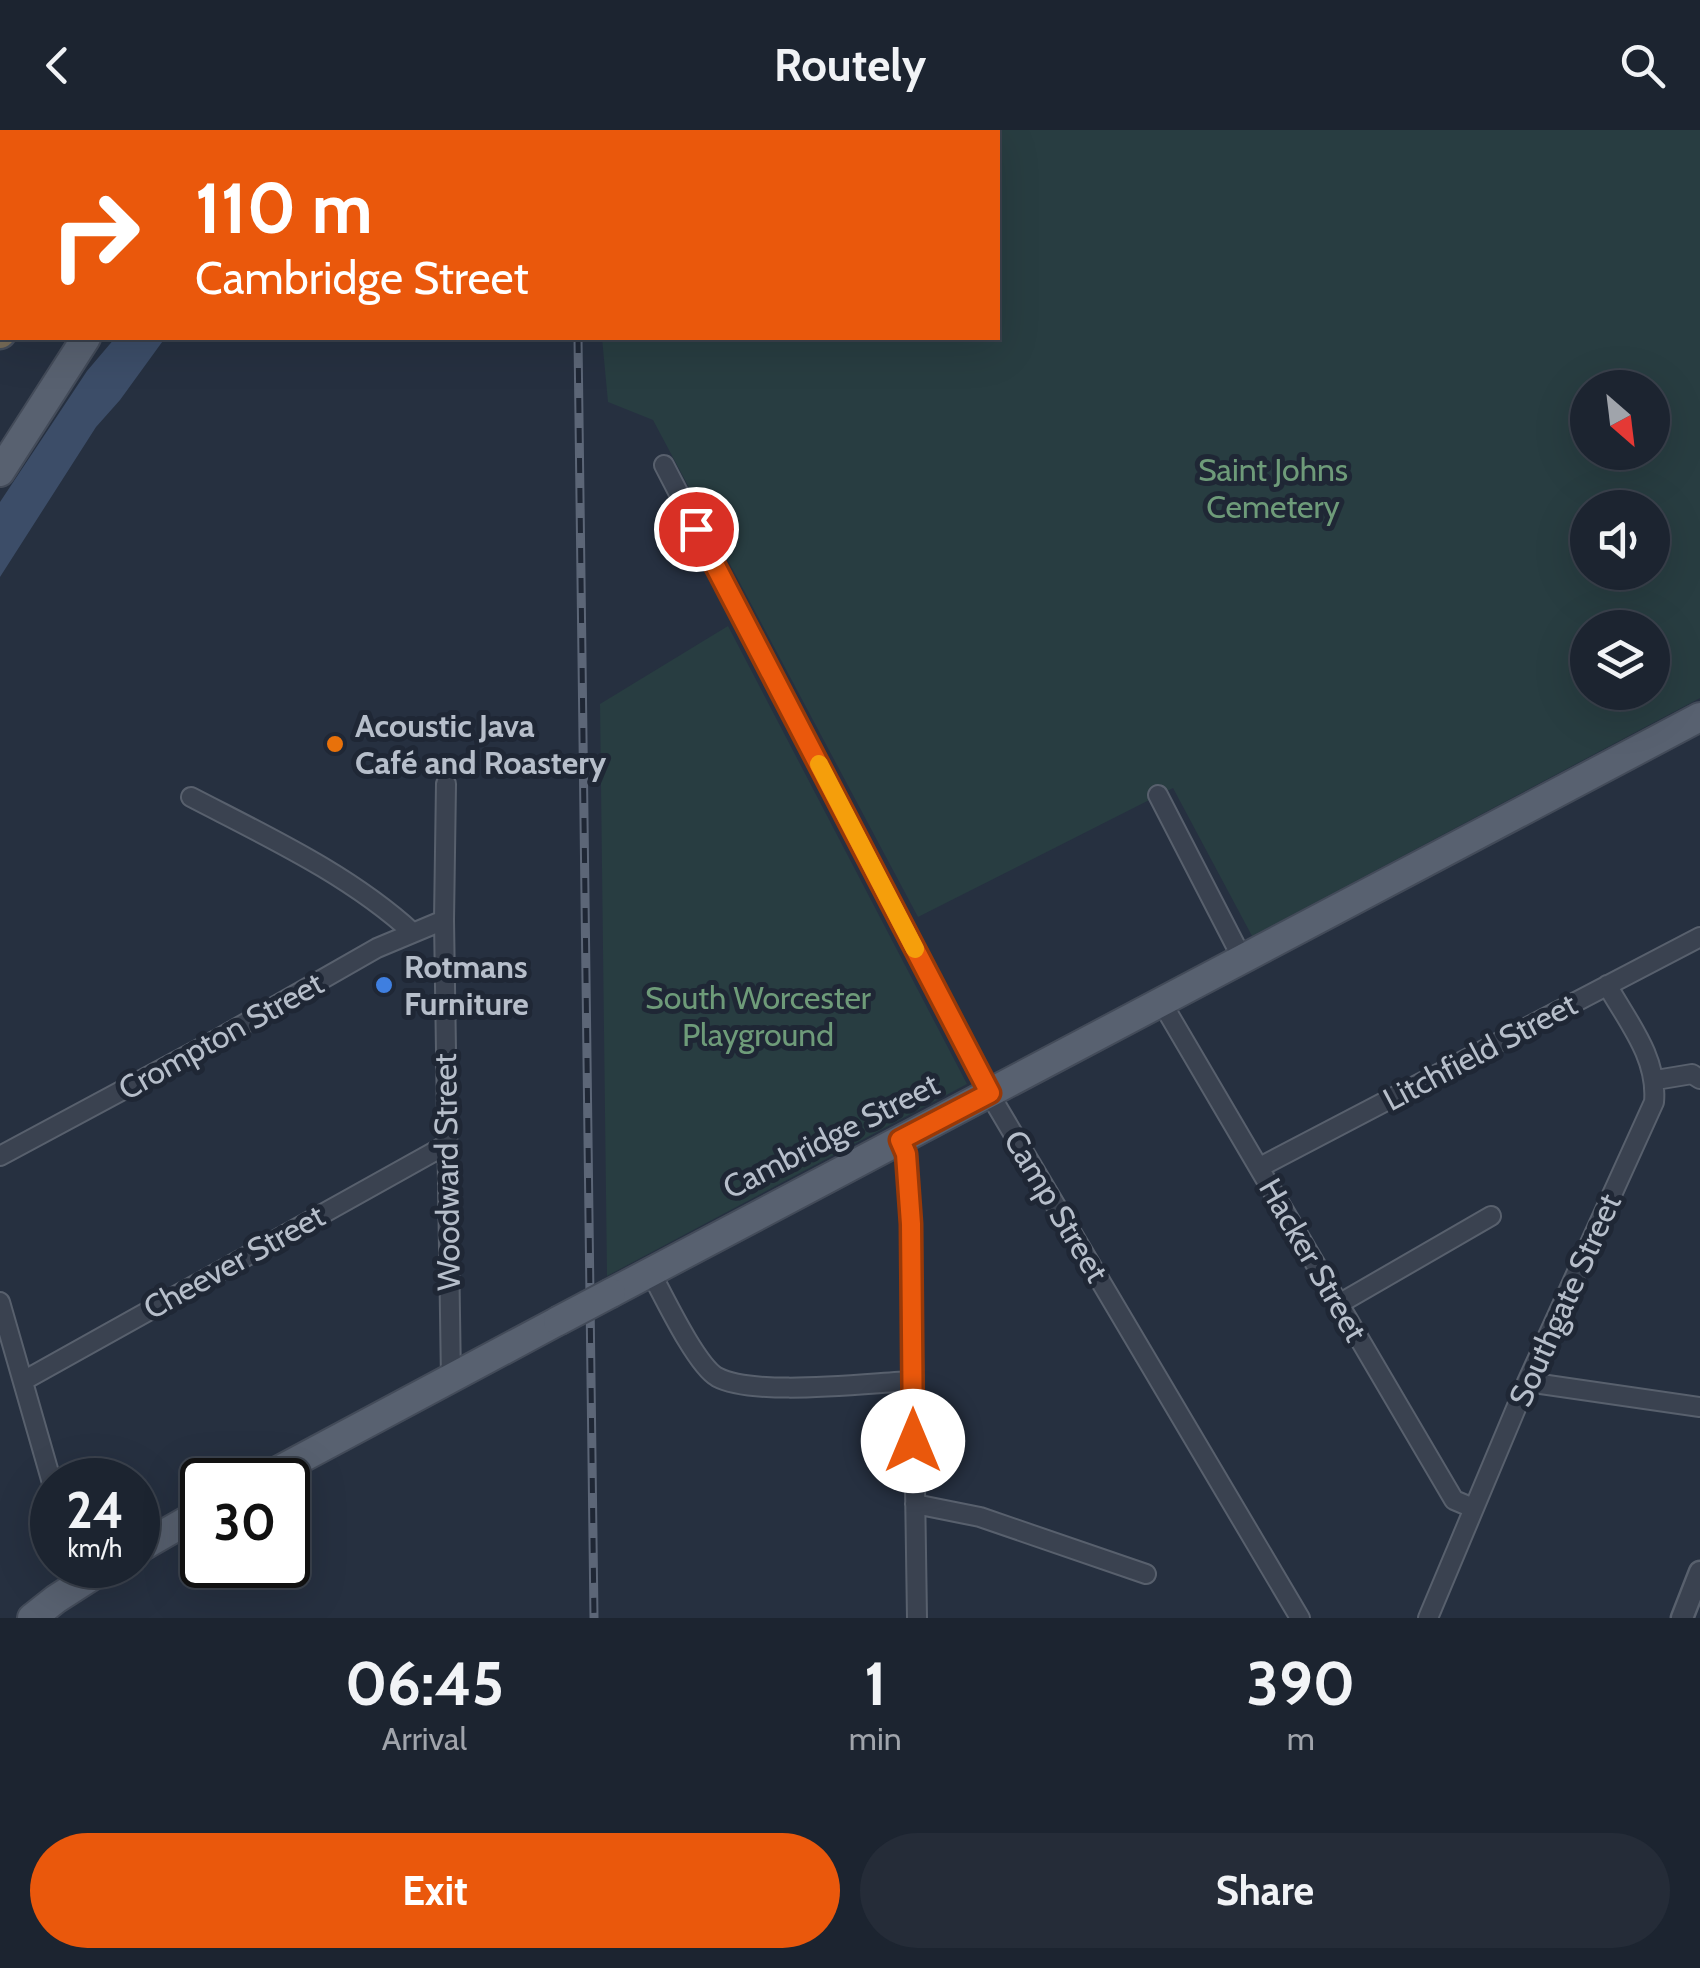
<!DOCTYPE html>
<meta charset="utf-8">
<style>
body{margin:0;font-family:Cabin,sans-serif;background:#252c38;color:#f1f3f6;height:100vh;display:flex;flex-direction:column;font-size:38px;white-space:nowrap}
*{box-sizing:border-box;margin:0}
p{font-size:32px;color:#a0a4ab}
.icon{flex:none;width:55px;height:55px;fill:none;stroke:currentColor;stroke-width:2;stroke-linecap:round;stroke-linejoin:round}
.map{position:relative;height:1488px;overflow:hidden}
.panel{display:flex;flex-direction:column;background:#1c2430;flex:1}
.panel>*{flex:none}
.guide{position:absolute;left:0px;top:0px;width:1000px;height:210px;box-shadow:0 10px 40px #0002,0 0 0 2px #3a414c;background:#ea580c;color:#fff;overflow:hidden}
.needle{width:65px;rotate:152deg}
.controls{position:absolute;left:1570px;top:240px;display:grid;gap:20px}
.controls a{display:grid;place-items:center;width:100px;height:100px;border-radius:50%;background:#1c2430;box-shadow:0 10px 40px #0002,0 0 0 2px #3a414c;font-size:50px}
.speed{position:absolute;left:30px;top:1328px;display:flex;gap:20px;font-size:50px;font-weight:700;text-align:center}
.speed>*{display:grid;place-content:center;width:130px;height:130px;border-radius:50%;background:#1c2430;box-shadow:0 10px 40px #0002,0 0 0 2px #3a414c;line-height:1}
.speed small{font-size:25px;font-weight:400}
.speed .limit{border:5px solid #111;border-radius:15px;background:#fff;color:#111}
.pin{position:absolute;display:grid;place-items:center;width:85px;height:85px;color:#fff;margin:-42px;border:5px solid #fff;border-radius:50%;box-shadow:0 2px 10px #0007}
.me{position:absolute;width:110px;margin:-55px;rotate:0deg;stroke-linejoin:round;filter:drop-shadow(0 0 8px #0008)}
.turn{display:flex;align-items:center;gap:35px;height:210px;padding:0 30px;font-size:45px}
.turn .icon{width:130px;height:130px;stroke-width:2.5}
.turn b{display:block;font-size:70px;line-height:85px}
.eta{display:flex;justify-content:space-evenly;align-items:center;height:170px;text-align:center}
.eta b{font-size:60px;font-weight:700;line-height:70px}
.primary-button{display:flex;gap:20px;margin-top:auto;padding:20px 30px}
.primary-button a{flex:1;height:115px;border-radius:60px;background:#ea580c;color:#fff;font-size:40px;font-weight:700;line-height:115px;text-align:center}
.primary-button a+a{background:#252c38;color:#f1f3f6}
header{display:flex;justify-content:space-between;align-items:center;height:130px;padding:0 30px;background:#1c2430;font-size:45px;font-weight:700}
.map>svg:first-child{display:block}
.green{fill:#283d41;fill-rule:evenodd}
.water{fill:#3c4d68}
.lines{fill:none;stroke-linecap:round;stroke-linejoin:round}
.minor-casing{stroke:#58606d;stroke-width:22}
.tertiary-casing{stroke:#58606d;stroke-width:25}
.primary-casing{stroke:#434b59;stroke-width:32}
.motorway-casing{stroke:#454d5a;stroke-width:35}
.minor{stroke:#3a4250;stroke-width:18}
.tertiary{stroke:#3a4250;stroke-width:20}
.primary{stroke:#586170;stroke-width:28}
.motorway{stroke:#756a57;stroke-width:30}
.rail-casing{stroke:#5c6677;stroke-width:9}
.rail{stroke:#1f2735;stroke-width:5;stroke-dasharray:15;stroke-linecap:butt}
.primary-bridge-casing{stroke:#434b59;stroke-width:32;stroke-linecap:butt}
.primary-bridge{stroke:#586170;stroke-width:28}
.route-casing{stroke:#983908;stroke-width:25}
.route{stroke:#ea580c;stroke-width:18}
.slow{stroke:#f59e0b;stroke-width:18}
.food-dot{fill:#e8710a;stroke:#1f2735;stroke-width:4}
.shop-dot{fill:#3f7fe0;stroke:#1f2735;stroke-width:4}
.labels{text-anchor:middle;stroke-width:10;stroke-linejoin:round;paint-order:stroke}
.park-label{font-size:32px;fill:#6e9b79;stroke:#1f2735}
.poi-label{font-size:32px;font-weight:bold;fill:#b6beca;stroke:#1f2735;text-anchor:start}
.street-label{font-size:32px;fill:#b6beca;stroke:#1f2735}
</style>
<header><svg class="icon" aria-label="back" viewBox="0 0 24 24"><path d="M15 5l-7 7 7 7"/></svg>Routely<svg class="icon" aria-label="search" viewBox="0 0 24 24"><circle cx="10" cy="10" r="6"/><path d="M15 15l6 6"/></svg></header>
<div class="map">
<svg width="1700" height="1488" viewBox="0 0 1700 1488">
<rect width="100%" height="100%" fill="#263040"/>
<path class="green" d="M 582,0 L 1700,0 L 1700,568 L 1252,806 L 1173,658 L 918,787 L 653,290 L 608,272 L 602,208 L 998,208 L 998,2 ZM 1588,258 L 1652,258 L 1652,322 L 1588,322 ZM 1588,378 L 1652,378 L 1652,442 L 1588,442 ZM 1588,498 L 1652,498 L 1652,562 L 1588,562 Z
M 728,496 L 967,954 L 607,1146 L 600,574 Z"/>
<path class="water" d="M 115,208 L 165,208 L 120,270 L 96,297 L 0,447 L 0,372 L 87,241 Z"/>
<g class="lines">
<g class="minor-casing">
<path id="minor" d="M 664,335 L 989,963 L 1300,1488
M 446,654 L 444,790 L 451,1250
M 1158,665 L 1243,830
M 191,667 C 268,707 350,745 413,803
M 1162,873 L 1454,1370 L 1473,1378
M 1656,950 L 1692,944 L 1700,949
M 900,1010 L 907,1024 L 911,1094 L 917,1488
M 0,1026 L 216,910 L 377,818 L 444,790
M 1260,1037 L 1700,807
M 650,1141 C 663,1165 696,1235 717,1247 C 754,1267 867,1253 912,1251
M 0,1172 L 52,1353
M 1337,1175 L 1491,1086
M 23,1251 L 446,1015
M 1527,1252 L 1700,1277
M 915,1374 L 980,1387 L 1146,1444
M 1428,1488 L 1527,1252 L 1654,972 C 1658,928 1628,892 1607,855"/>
</g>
<g class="tertiary-casing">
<path id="tertiary" d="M 1682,1488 L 1700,1442"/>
</g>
<g class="primary-casing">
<path id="primary" d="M 165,2 L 165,0
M 0,342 L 86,208
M 611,1163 L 1700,587
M 261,1350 L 558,1191
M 138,1419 L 202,1382
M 32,1488 L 56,1469 L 109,1435"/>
</g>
<g class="motorway-casing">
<path id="motorway" d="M 100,2 L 101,0
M 200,2 L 201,0
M 0,203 L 2,198"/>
</g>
<use href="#minor" class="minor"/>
<use href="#tertiary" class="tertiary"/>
<use href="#primary" class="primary"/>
<use href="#motorway" class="motorway"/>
<g class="rail-casing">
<path id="rail" d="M 564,0 L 564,2
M 578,208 L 594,1488"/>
</g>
<use href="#rail" class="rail"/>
<g class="primary-bridge-casing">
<path id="primary-bridge" d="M 558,1191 L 611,1163"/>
</g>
<use href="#primary-bridge" class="primary-bridge"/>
</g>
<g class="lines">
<g class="route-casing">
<path id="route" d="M 696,399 L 990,963 L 900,1010 L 906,1024 L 911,1094 L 913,1311"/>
</g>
<use href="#route" class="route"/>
<path class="slow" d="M 819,634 L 915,819"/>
</g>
<circle class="food-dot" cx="335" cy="614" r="10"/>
<circle class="shop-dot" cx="384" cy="855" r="10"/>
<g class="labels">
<g class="park-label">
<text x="1273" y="351">Saint Johns<tspan x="1273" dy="37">Cemetery</tspan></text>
<text x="758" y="879">South Worcester<tspan x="758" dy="37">Playground</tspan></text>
</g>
<g class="poi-label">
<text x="355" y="607">Acoustic Java<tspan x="355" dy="37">Café and Roastery</tspan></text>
<text x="404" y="848">Rotmans<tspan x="404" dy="37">Furniture</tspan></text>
</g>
<g class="street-label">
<text transform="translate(221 906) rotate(-29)" y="11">Crompton Street</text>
<text transform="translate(1480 922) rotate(-28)" y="11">Litchfield Street</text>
<text transform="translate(831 1006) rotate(-27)" y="11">Cambridge Street</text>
<text transform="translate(447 1042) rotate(-91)" y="11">Woodward Street</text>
<text transform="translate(1056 1076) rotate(59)" y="11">Camp Street</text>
<text transform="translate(1313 1130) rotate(60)" y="11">Hacker Street</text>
<text transform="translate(234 1132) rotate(-29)" y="11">Cheever Street</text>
<text transform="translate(1565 1170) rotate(-66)" y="11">Southgate Street</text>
</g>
</g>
</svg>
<div class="controls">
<a><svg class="needle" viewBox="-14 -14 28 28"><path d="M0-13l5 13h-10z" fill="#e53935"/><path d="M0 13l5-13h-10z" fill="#a0a4ab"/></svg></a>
<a><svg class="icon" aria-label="sound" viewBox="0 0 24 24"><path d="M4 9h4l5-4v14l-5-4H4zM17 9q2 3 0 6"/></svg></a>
<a><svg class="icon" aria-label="layers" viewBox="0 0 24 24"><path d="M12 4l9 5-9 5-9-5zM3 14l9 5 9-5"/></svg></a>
</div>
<div class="speed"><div>24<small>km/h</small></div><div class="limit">30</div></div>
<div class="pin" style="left:696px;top:399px;background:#d93025"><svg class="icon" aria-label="arrive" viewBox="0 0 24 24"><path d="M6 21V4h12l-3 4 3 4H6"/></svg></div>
<svg class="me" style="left:913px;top:1311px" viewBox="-20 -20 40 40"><circle r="19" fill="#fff"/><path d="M0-13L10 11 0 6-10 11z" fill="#ea580c"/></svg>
<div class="guide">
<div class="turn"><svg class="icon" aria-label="right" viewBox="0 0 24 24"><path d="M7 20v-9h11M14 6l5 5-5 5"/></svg><div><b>110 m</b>Cambridge Street</div></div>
</div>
</div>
<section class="panel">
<div class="eta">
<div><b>06:45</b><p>Arrival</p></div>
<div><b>1</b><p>min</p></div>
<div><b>390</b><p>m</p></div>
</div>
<div class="primary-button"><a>Exit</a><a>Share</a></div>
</section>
